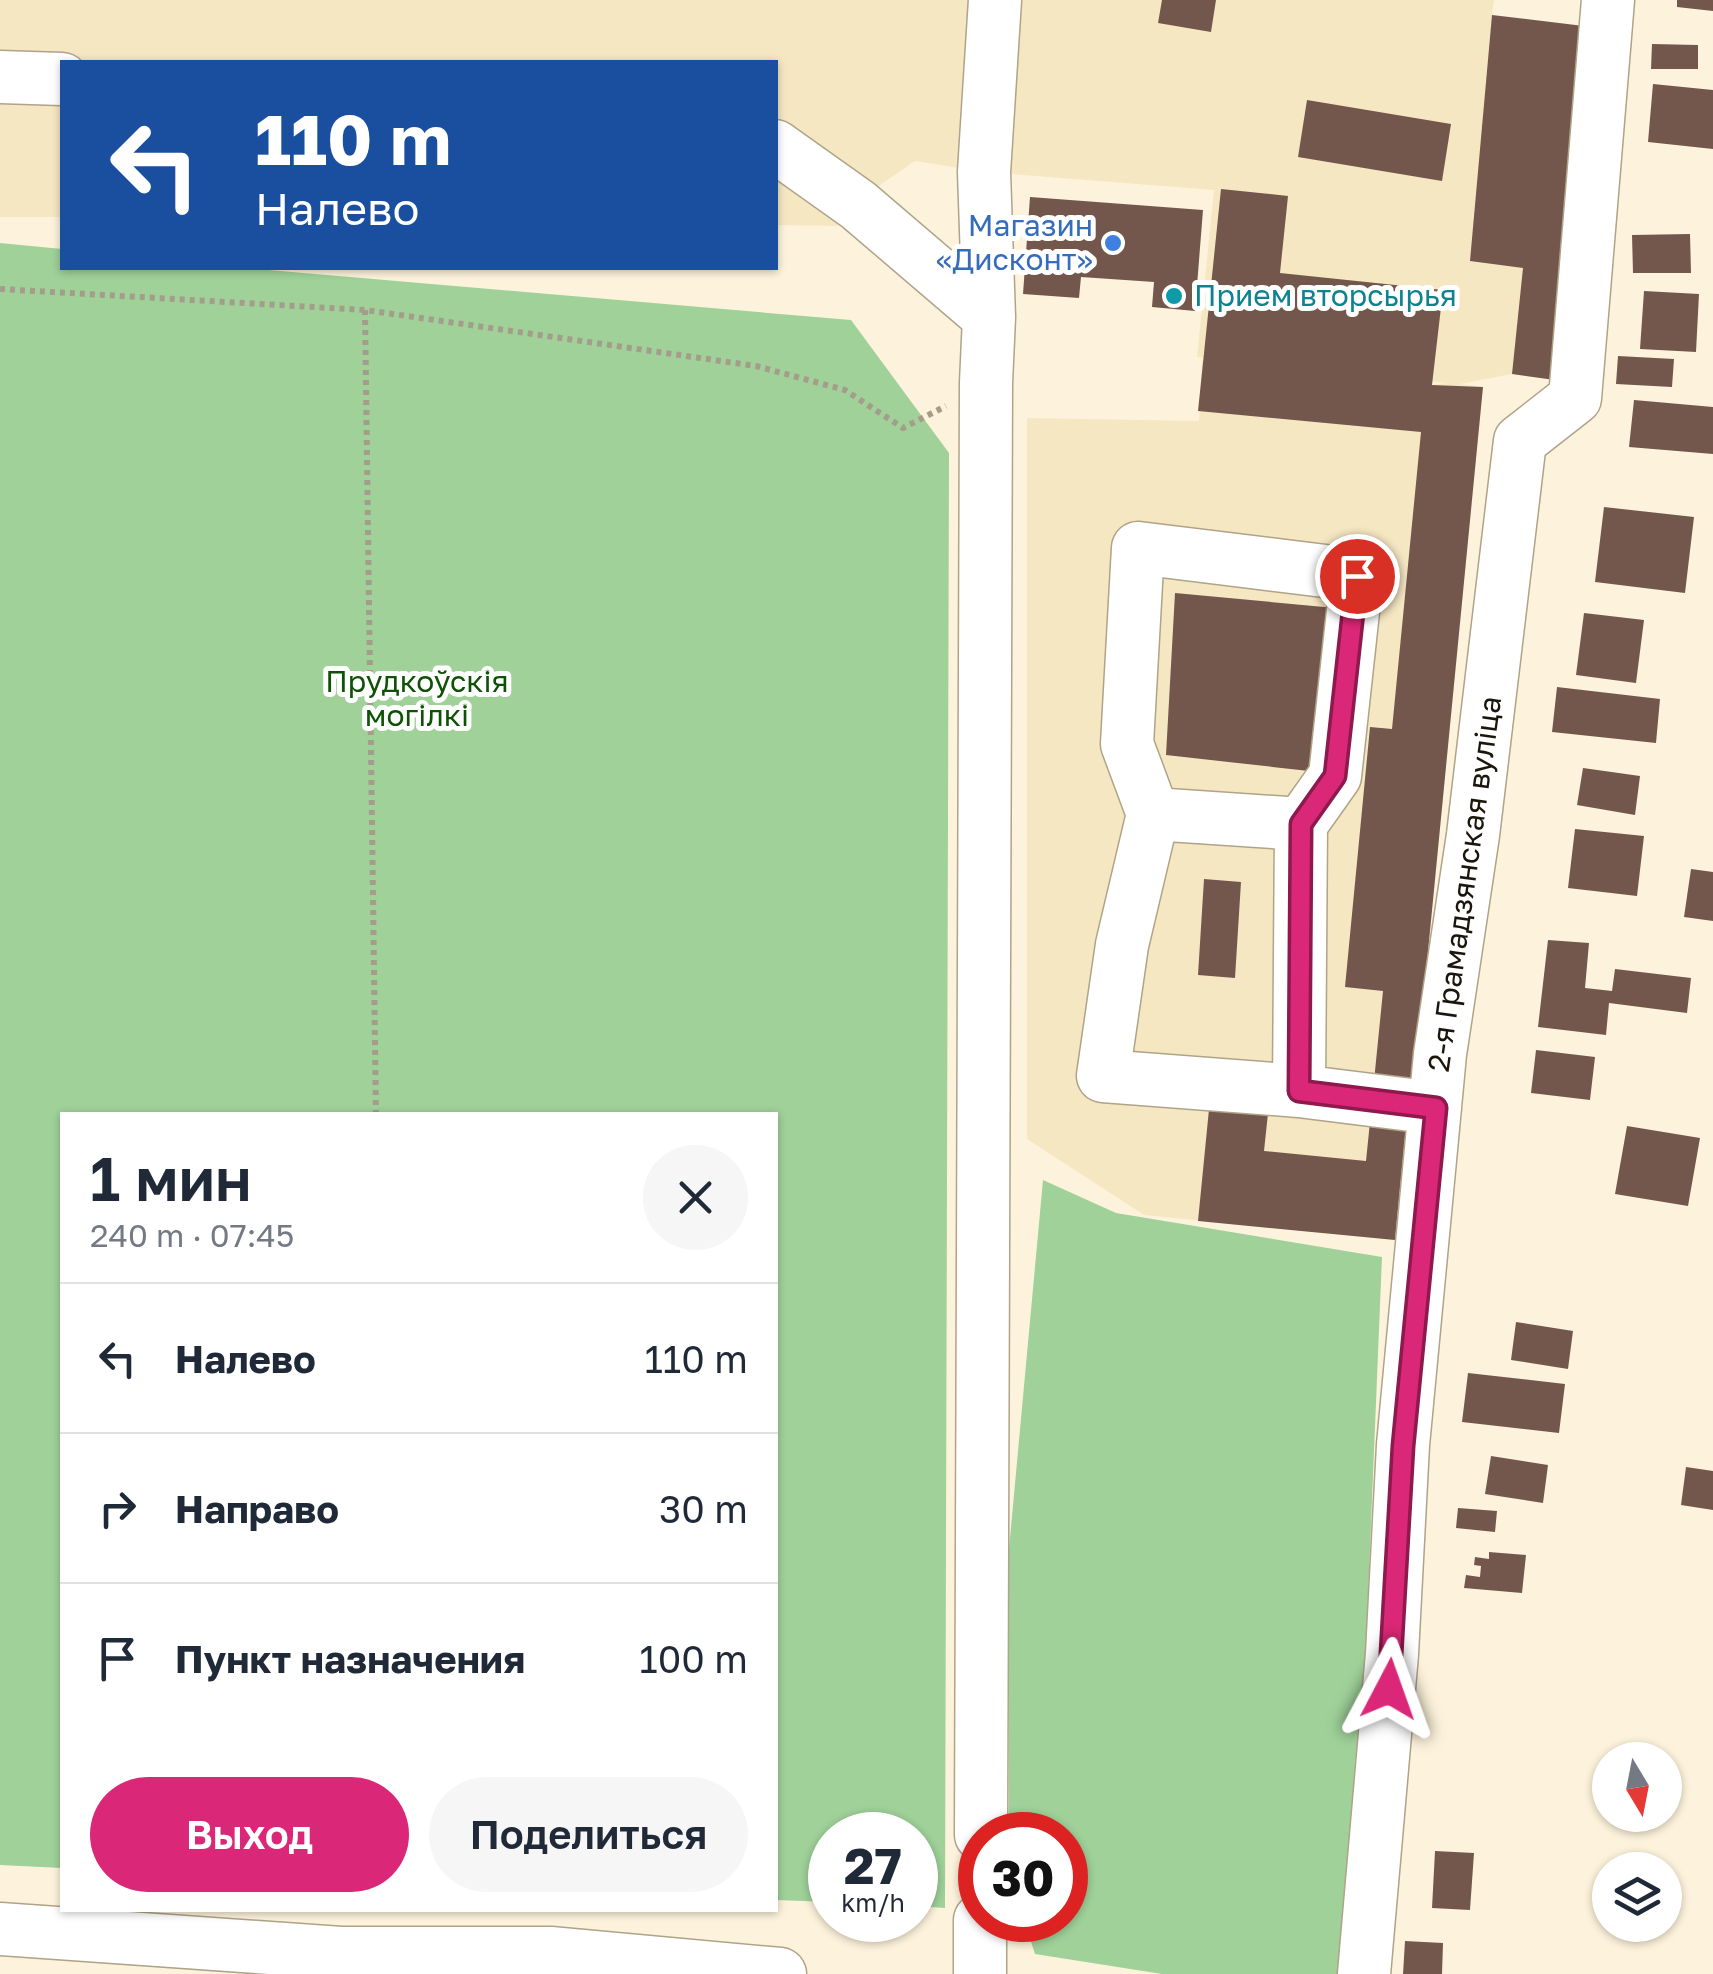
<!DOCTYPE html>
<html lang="ru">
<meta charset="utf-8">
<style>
body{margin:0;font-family:"Golos Text",sans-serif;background:#f6f6f7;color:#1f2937;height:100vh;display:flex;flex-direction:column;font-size:38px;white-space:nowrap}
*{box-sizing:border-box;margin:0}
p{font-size:32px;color:#747a83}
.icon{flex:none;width:55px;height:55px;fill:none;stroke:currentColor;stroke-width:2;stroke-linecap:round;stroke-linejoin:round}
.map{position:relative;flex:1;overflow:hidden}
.details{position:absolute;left:60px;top:1112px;width:718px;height:800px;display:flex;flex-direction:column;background:#fff;border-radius:0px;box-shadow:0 2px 8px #0004}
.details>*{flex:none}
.banner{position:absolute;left:60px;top:60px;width:718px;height:210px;border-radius:0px;box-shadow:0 2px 8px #0004;background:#1a4fa0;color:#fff;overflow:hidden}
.needle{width:65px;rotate:170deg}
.buttons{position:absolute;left:1592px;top:1742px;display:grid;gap:20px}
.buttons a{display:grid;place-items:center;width:90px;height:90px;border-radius:50%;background:#fff;box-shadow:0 2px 8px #0004;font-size:50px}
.speed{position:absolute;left:808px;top:1812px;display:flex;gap:20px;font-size:50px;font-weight:700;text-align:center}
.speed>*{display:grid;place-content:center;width:130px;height:130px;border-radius:50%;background:#fff;box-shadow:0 2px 8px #0004;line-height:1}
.speed small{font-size:25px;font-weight:400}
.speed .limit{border:15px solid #d22;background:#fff;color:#111}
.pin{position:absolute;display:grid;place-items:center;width:85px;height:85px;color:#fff;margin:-42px;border:5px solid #fff;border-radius:50%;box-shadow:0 2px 10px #0007}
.me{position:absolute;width:110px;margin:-55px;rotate:4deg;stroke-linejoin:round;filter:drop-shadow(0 0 8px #0008)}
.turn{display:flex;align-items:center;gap:35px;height:210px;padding:0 30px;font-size:45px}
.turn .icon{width:130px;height:130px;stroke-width:2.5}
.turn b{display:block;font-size:70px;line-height:85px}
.round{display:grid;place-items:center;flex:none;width:105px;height:105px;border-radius:52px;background:#f6f6f7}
.head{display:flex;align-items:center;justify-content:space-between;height:170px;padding:0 30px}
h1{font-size:60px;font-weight:600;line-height:75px}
.button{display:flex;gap:20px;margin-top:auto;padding:20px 30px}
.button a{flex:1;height:115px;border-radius:60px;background:#db2777;color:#fff;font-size:40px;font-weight:600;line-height:115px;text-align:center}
.button a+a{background:#f6f6f7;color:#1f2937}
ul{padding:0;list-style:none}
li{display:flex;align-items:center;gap:30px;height:150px;padding:0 30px;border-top:2px solid #e0e1e3}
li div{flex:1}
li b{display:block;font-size:38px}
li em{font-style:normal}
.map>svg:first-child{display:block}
.built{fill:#f6e7c3}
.forest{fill:#9fd199}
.building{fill:#73574d}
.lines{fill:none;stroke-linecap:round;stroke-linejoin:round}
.minor-casing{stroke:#afa388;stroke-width:55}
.path{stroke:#a59d8b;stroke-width:6;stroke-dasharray:5 5;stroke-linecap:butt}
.minor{stroke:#fff;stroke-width:52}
.route-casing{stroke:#8e194d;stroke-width:25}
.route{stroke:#db2777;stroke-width:18}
.shop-dot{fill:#3f7fe0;stroke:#fff;stroke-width:4}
.culture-dot{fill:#0f9aa8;stroke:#fff;stroke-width:4}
.labels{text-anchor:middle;stroke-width:10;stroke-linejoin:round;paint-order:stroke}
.shop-label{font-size:30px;fill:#366cbe;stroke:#fff;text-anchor:end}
.culture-label{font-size:30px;fill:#0d838f;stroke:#fff;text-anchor:start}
.park-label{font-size:30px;fill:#0e5205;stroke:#fff}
.street-label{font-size:30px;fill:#1a160c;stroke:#fff}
</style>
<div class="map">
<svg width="1713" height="1974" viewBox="0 0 1713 1974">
<rect width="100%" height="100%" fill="#fdf3dc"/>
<path class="built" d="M 0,0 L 1494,0 L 1492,15 L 1562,381 L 1512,374 L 1460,384 L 1483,387 L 1414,1095 L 1407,1116 L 1395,1240 L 1144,1215 L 1027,1139 L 1027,418 L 1199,421 L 1202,360 L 1432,385 L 1446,383 L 1197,357 L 1214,190 L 984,172 L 915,161 L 880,185 L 837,226 L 775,225 L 775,62 L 62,62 L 62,217 L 0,217 Z"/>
<path class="forest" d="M 0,243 L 62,249 L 62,268 L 244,268 L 851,320 L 949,453 L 945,1908 L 915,1906 L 915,1835 L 830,1835 L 830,1902 L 775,1900 L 775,1115 L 62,1115 L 62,1868 L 0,1865 Z
M 1043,1180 L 1116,1213 L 1382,1257 L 1366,1645 L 1370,1735 L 1344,1974 L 1162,1974 L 1035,1954 L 1024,1920 L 1065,1920 L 1065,1835 L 1009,1835 L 1009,1549 Z"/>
<path class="building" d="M 1162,0 L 1216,0 L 1211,32 L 1158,23 Z
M 1677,0 L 1713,0 L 1713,11 L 1677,7 Z
M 1492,15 L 1592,27 L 1562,381 L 1512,374 L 1523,268 L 1470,261 Z
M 1652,44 L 1698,45 L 1698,69 L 1651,69 Z
M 1653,84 L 1713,90 L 1713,149 L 1648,142 Z
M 1307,100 L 1451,124 L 1442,181 L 1298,157 Z
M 1221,189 L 1288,196 L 1280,273 L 1443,290 L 1432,385 L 1483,387 L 1414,1095 L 1373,1091 L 1383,991 L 1345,987 L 1370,727 L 1392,729 L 1421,432 L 1198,411 Z
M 1030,197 L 1203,210 L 1195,311 L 1152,307 L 1154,282 L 1081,277 L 1079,298 L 1023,294 Z
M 1690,234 L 1691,273 L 1633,273 L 1632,235 Z
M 1644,291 L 1699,294 L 1696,352 L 1640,349 Z
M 1618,356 L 1674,359 L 1672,387 L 1616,384 Z
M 1634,400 L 1713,407 L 1713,454 L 1629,447 Z
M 1604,507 L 1694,517 L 1685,593 L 1595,582 Z
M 1175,593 L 1335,608 L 1318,772 L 1166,755 Z
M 1584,613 L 1644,620 L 1636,683 L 1576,675 Z
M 1557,687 L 1660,699 L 1656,743 L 1552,732 Z
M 1583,768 L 1640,776 L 1635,815 L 1577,805 Z
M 1575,829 L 1644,836 L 1637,896 L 1568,888 Z
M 1691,869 L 1713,872 L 1713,921 L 1684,917 Z
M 1204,879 L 1241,882 L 1235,978 L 1198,975 Z
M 1548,940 L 1589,943 L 1585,988 L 1612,991 L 1615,969 L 1691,978 L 1687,1013 L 1609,1003 L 1606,1035 L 1538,1027 Z
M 1536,1050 L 1595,1057 L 1590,1100 L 1531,1093 Z
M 1210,1099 L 1269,1104 L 1264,1151 L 1366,1161 L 1371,1112 L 1407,1116 L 1395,1240 L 1198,1221 Z
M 1627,1126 L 1700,1138 L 1688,1206 L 1615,1194 Z
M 1516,1322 L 1573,1331 L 1568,1369 L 1511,1360 Z
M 1468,1373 L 1565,1384 L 1559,1433 L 1462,1422 Z
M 1491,1456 L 1548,1465 L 1543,1503 L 1485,1494 Z
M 1686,1467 L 1713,1471 L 1713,1510 L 1681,1505 Z
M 1458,1508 L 1497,1511 L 1495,1532 L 1456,1528 Z
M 1489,1552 L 1526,1555 L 1522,1593 L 1464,1588 L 1466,1575 L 1480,1577 L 1481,1566 L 1474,1565 L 1475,1557 L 1489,1559 Z
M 1435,1851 L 1474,1853 L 1470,1910 L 1432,1908 Z
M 1405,1941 L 1443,1943 L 1442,1974 L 1403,1974 Z"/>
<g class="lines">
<g class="minor-casing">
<path id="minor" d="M 0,77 L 62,79
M 775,146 L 858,205 L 989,317
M 1153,814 L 1301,824
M 1299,1091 L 1103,1076 L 1122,945 L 1153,814 L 1127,744 L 1138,548 L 1357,575 L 1335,776 L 1301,824 L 1299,1091 L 1435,1108
M 981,1835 L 986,383 L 989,317 L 984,172 L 995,0
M 0,1929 L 341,1953 L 550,1953 L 780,1974
M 980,1974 L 980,1920
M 1364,1974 L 1392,1654 L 1403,1445 L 1440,1054 L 1473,835 L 1520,441 L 1575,398 L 1608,0"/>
</g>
<path class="path" d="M 0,289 L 365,310 L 756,366 L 845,390 L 903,428 L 946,406
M 365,310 L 376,1115"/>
<use href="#minor" class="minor"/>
</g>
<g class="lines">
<g class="route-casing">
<path id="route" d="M 1357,576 L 1335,776 L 1301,824 L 1299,1091 L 1436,1108 L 1403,1446 L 1389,1689"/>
</g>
<use href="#route" class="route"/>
</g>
<circle class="shop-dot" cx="1113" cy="243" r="10"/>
<circle class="culture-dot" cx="1174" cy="296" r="10"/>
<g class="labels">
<g class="shop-label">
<text x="1093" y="236">Магазин<tspan x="1093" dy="34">«Дисконт»</tspan></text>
</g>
<g class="culture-label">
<text x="1194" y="306">Прием вторсырья</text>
</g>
<g class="park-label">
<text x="417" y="692">Прудкоўскія<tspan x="417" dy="34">могілкі</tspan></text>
</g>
<g class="street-label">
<text transform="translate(1465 884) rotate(-82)" y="10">2-я Грамадзянская вуліца</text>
</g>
</g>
</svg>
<div class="buttons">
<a><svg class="needle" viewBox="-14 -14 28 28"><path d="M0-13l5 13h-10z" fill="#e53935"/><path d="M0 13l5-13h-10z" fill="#747a83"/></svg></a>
<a><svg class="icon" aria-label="layers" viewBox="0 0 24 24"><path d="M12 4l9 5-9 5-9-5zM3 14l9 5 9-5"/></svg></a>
</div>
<div class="speed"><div>27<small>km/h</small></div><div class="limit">30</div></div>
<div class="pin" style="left:1357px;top:576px;background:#d93025"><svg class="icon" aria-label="arrive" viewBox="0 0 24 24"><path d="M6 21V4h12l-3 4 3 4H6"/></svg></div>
<svg class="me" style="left:1389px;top:1689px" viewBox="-20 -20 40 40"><path d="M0-17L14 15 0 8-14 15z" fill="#db2777" stroke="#fff" stroke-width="4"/></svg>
<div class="banner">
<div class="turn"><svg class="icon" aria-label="left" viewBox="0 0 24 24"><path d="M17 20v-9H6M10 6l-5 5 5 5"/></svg><div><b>110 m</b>Налево</div></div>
</div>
<section class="details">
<div class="head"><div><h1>1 мин</h1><p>240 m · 07:45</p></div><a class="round"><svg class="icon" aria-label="close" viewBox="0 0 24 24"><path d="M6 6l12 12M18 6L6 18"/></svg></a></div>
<ul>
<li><svg class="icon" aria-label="left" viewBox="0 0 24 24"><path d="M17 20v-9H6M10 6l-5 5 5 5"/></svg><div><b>Налево</b></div><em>110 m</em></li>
<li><svg class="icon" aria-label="right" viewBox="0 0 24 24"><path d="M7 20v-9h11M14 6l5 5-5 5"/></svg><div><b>Направо</b></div><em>30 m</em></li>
<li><svg class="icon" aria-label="arrive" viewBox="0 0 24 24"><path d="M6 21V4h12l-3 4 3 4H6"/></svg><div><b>Пункт назначения</b></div><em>100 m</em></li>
</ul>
<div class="button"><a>Выход</a><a>Поделиться</a></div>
</section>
</div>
